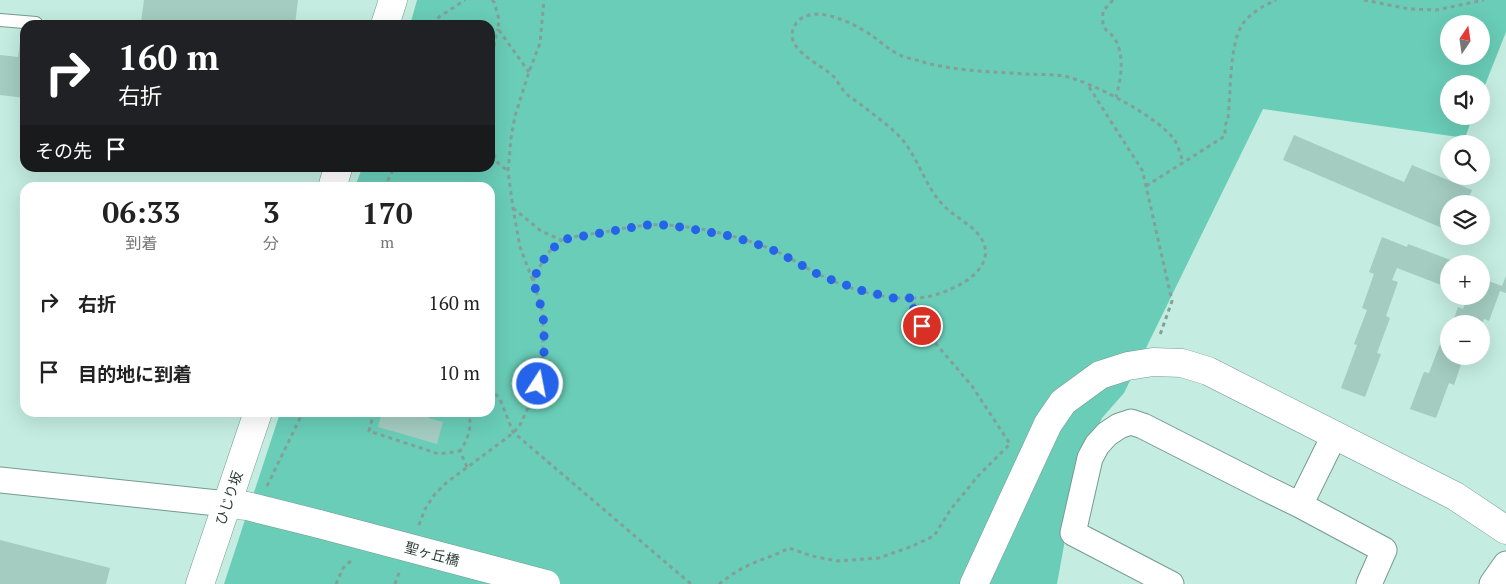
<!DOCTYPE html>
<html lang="ja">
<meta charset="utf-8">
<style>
body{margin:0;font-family:"PT Serif","Noto Sans JP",serif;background:#f2f2f2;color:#222;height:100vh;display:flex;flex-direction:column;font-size:19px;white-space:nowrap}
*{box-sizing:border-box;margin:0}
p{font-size:16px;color:#767676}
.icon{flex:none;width:28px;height:28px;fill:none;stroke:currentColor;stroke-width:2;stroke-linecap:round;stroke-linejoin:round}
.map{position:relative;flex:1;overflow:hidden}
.side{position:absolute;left:20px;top:182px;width:475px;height:235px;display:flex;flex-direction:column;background:#fff;border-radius:15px;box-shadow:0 5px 20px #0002}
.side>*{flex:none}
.guide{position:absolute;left:20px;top:20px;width:475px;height:152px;border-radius:15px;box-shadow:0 5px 20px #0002;background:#202124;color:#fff;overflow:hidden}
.needle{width:32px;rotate:13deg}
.buttons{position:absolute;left:1440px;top:15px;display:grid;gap:10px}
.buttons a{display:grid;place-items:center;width:50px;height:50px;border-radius:50%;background:#fff;box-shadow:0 5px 20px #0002;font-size:25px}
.pin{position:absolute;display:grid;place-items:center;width:42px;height:42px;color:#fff;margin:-21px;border:2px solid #fff;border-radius:50%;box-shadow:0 1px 5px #0007}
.me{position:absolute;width:55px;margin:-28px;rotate:11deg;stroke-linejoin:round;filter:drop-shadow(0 0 4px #0008)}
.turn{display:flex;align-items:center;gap:18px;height:105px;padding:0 15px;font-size:22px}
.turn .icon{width:65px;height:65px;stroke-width:2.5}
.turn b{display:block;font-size:35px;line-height:42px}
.then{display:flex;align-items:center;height:48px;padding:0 15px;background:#0003;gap:10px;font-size:19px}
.eta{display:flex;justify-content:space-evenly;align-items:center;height:85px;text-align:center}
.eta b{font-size:30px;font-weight:700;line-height:35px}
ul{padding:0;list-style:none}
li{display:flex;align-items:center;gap:15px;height:70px;padding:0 15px}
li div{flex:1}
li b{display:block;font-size:19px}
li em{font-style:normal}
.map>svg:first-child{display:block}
.green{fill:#69cdb7;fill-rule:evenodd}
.building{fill:#a4ccc1}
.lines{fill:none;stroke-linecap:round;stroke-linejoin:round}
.lane-casing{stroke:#759b91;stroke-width:14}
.street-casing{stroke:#759b91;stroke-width:27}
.secondary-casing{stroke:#759b91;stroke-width:29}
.path{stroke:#82a098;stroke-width:3;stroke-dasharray:4 4;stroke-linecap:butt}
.lane{stroke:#fff;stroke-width:12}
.street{stroke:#fff;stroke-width:25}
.secondary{stroke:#fff;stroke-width:28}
.secondary-bridge-casing{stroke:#759b91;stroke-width:29;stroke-linecap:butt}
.secondary-bridge{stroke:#fff;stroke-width:28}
.route{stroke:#2563eb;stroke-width:9;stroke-dasharray:0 16.2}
.labels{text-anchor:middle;stroke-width:4;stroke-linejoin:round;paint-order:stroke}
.street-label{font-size:14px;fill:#2b3c37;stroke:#fff}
</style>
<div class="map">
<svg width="1506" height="584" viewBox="0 0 1506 584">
<rect width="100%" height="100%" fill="#c4ece1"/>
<path class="green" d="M 417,0 L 1506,0 L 1506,32 L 1481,95 L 1481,84 L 1449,84 L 1449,116 L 1473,116 L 1465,138 L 1263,109 L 1124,393 L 1102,418 L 1078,468 L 1057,584 L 224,584 L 280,413 L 490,412 L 490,188 L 355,187 L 362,168 L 490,168 L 490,25 L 410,25 ZM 1449,24 L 1481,24 L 1481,56 L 1449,56 Z"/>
<path class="building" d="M 144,0 L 298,0 L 295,25 L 162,25 L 141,22 Z
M 21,35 L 25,36 L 25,98 L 0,95 L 0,55 L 18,57 Z
M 1294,135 L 1404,182 L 1412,165 L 1472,190 L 1466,204 L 1449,204 L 1449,231 L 1283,160 Z
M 1382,237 L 1407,247 L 1408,244 L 1461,264 L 1449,264 L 1449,288 L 1397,268 L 1392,280 L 1398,282 L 1386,316 L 1390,318 L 1377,353 L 1381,354 L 1365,397 L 1341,388 L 1357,345 L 1354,344 L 1367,310 L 1362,308 L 1374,274 L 1369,272 Z
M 1506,276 L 1506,293 L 1500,291 L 1489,321 L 1484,319 L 1482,324 L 1452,324 L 1458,307 L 1463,309 L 1468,296 L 1481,296 L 1481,278 L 1502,286 Z
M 1449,333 L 1449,356 L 1464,356 L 1454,385 L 1449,383 L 1436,418 L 1410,409 L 1424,372 L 1429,373 L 1442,339 L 1446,340 Z
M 382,412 L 430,412 L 429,418 L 443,422 L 437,444 L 378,427 Z
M 0,540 L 110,568 L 106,584 L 0,584 Z"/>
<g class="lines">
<g class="lane-casing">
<path id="lane" d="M 0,20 L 36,23"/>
</g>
<g class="street-casing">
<path id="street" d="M 0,480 L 227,504
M 1300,505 L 1334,436
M 1171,584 L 1073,533 L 1090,458 L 1097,445 L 1107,434 L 1119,426 L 1131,422 L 1143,426 L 1265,488 L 1300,505 L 1384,550 L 1369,584
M 1492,584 L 1506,564"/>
</g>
<g class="secondary-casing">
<path id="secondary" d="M 385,25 L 393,0
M 332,188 L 338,168
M 227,504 L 247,506 L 319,524
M 200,584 L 258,412
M 974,584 L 1035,452 L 1048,424 L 1063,402 L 1100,375 L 1128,366 L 1153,362 L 1182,363 L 1208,371 L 1455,496 L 1506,530"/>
</g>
<path class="path" d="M 492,0 L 494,2 L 499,19 L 498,29 L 529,72
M 1113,0 L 1103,11 C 1103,16 1102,23 1104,27 C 1107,32 1112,34 1115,39 C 1125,57 1121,78 1116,97
M 1364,0 L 1409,9 L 1436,10 L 1484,0
M 433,25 L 439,17 L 465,0
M 490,62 L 498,29
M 1089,87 L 1142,170 L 1146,186 L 1172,301 L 1160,335
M 490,147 L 498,163 L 508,171
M 1146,186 L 1225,136 L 1225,126 L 1228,118 C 1231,93 1229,46 1242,25 C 1250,13 1263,6 1276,0
M 384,188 L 394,168
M 513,208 L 541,231 L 561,240
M 533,281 C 538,269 550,246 562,240 C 569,237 596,233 605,232 C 619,229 634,226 649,225 C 688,223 742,236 778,252 C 793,259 807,269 822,276 C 854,291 890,302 926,297 C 950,293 1001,270 981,238 C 973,225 953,216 943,205 C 924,185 918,156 899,136 C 887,124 873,114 860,104 C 855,100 849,97 845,92 C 841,88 838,82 834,77 C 822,64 783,50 794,27 C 807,0 852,22 871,35 C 881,42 890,51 902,56 C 910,59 919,60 926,63 C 959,71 993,72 1027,74 C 1039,75 1052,74 1064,76 C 1092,82 1156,116 1173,138 C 1178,144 1180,154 1183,161
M 490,388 L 500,399 L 513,432 L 691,584
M 374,412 L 369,431 L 439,454 L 460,451
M 467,467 L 460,451 C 468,439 473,426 468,412
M 267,486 L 303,412
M 419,525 L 425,509 L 434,495 L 446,483 L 508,437 L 519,427 L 534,395 L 541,372 L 543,352 L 543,313 L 533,281 L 520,247 L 513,208 L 508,171 L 511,138 L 515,116 L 529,72 L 540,43 L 544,0
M 336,584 L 343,568 L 353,559
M 395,584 L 400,570
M 719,584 C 728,577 738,570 749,565 C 762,559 776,555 789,548 L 812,556 L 837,561 L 879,558 L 910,547 L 934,536 L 951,509 L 979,475 L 1010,444 L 972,386 L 931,338 L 913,314 L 915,298"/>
<use href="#lane" class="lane"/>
<use href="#street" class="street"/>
<use href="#secondary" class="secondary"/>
<g class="secondary-bridge-casing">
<path id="secondary-bridge" d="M 319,524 L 546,584"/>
</g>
<use href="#secondary-bridge" class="secondary-bridge"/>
</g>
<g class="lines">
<path class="route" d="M 538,384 L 544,352 L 544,332 L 543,313 L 533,281 L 539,267 L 546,256 L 561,240 L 646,225 L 668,225 L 692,229 L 730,236 L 754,243 L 778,252 L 821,276 L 860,290 L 893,298 L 915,298 L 913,314 L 922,326"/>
</g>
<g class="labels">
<g class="street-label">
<text transform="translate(229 498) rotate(-71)" y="5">ひじり坂</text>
<text transform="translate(432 554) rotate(15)" y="5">聖ヶ丘橋</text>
</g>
</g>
</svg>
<div class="buttons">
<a><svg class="needle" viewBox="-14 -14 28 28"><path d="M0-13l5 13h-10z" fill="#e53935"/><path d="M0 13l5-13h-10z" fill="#767676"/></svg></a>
<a><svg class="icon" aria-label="sound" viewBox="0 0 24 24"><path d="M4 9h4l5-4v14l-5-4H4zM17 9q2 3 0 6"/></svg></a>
<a><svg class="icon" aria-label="search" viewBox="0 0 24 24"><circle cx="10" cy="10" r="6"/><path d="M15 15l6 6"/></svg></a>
<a><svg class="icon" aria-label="layers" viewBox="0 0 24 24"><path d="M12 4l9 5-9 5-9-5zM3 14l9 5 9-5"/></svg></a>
<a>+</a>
<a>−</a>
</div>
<div class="pin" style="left:922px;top:326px;background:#d93025"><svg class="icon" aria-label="arrive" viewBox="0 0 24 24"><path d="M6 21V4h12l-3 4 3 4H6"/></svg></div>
<svg class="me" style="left:538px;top:384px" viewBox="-20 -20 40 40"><circle r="17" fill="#2563eb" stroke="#fff" stroke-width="3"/><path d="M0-11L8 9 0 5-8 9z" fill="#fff"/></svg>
<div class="guide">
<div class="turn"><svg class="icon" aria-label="right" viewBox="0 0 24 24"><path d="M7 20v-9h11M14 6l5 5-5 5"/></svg><div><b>160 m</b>右折</div></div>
<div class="then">その先<svg class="icon" aria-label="arrive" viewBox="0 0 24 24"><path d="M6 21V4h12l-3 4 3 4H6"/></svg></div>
</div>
<section class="side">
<div class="eta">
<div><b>06:33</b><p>到着</p></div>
<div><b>3</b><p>分</p></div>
<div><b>170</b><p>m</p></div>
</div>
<ul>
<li><svg class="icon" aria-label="right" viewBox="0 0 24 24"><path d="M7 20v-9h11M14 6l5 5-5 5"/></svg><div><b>右折</b></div><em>160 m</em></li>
<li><svg class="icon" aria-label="arrive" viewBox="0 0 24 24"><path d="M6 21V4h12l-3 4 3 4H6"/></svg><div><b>目的地に到着</b></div><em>10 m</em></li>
</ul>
</section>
</div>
